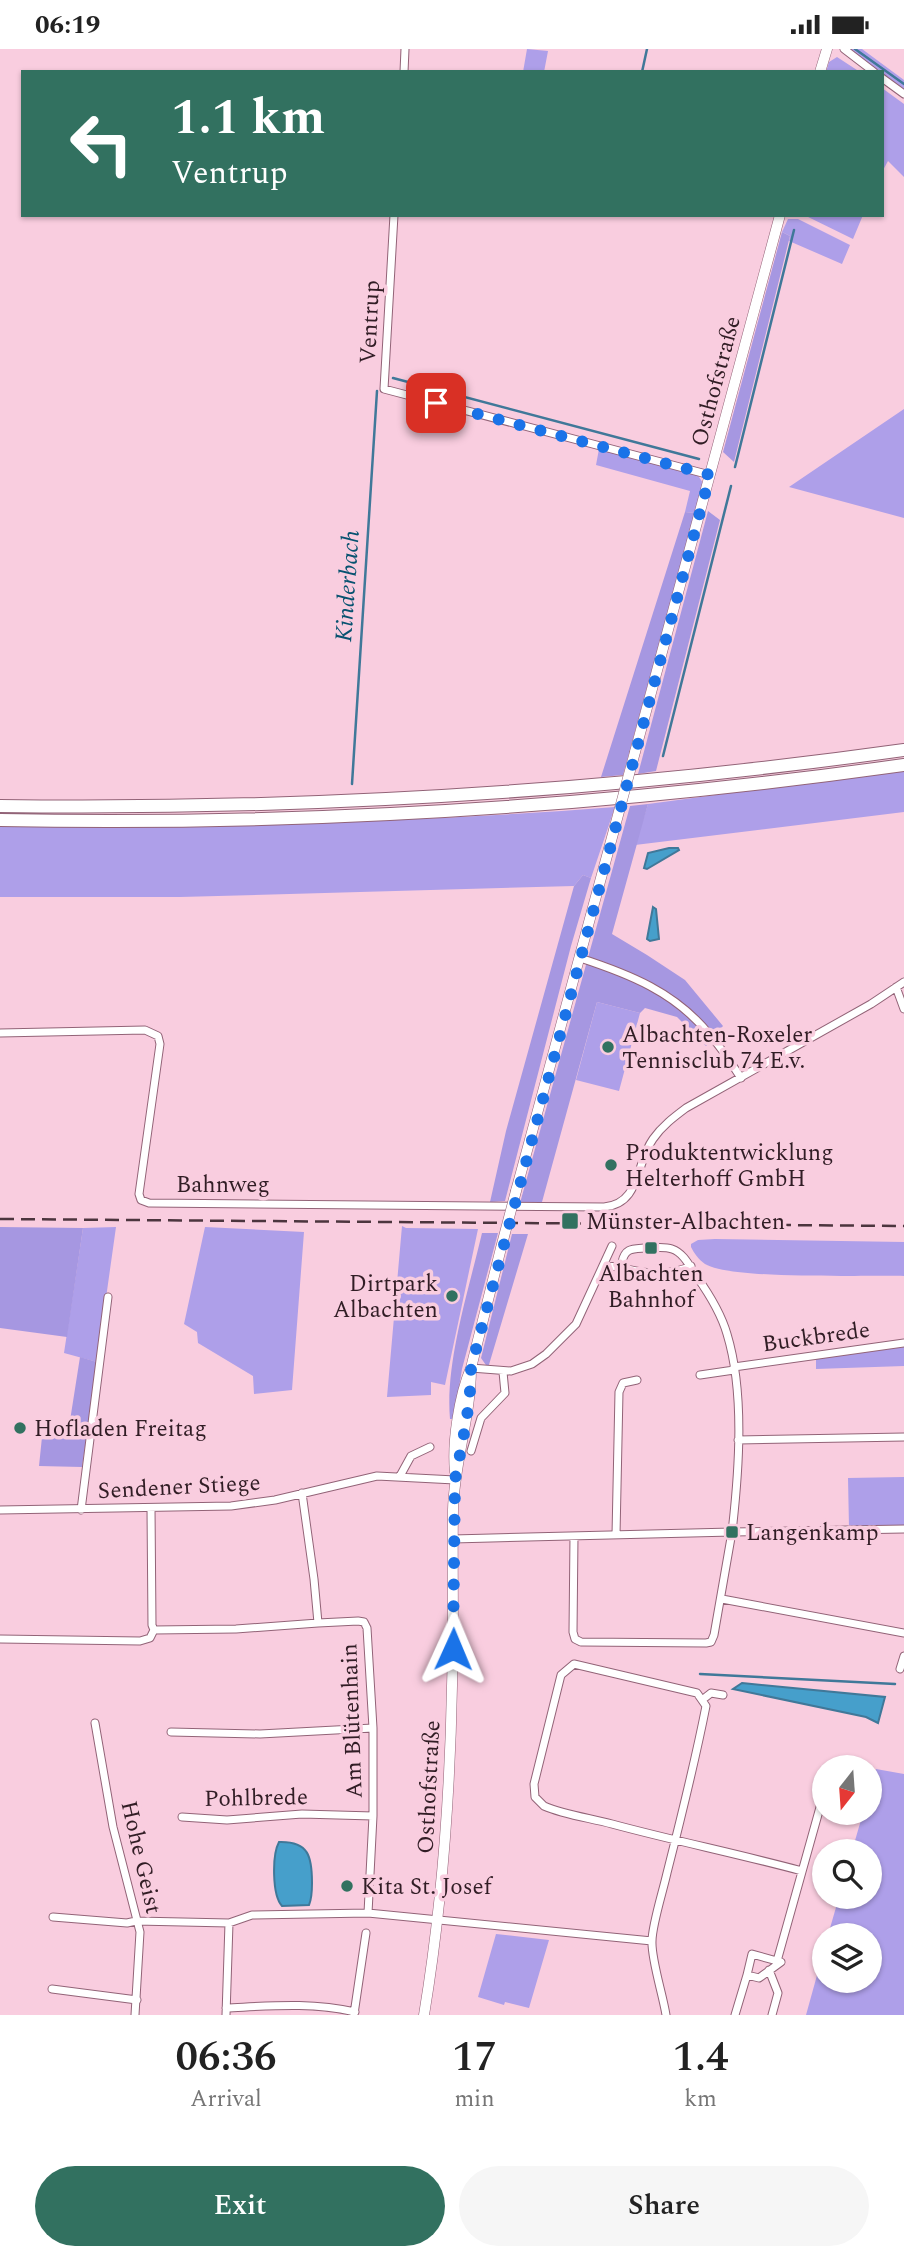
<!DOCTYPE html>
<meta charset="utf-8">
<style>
body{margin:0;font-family:Spectral,serif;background:#f6f6f6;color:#222;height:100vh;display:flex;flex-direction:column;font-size:26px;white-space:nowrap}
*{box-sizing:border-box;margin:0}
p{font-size:23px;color:#767676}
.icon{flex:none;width:38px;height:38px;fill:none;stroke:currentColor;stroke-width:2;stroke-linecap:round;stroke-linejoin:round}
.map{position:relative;height:1966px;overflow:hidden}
.details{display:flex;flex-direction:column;background:#fff;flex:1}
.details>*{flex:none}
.guide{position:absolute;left:21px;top:21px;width:863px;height:147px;border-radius:0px;box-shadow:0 2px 5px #0004;background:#327160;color:#fff;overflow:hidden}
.needle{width:46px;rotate:197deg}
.buttons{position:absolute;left:812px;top:1706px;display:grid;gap:14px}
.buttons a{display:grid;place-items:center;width:70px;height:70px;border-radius:50%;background:#fff;box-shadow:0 2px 5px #0004;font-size:35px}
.pin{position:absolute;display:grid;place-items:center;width:60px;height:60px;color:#fff;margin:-30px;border-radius:14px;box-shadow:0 4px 10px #0006}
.me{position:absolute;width:77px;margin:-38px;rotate:1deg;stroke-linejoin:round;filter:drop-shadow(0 0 5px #0008)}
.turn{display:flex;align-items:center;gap:24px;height:147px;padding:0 35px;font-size:32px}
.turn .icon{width:91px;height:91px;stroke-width:2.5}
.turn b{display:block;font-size:49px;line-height:60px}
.eta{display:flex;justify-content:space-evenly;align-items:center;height:119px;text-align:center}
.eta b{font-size:42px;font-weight:600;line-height:49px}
.action{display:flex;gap:14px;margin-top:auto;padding:14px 35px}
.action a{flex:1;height:80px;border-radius:42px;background:#327160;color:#fff;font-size:28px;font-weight:600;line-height:80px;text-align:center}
.action a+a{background:#f6f6f6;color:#222}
.status{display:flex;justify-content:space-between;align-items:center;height:49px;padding:0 35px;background:#fff;direction:ltr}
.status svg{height:19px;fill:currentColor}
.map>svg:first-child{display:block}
.green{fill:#ae9fe9}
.forest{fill:#a697e1}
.water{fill:#469fcb;stroke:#407899;stroke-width:2}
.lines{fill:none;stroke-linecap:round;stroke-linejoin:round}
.stream{stroke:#407899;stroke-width:2.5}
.street-casing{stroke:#926377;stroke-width:9}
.secondary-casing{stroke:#926377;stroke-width:11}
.highway-casing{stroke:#926377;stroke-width:14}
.street{stroke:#fff;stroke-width:7}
.secondary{stroke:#fff;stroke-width:10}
.highway{stroke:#fff;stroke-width:12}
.rail{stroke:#4c353e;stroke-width:2.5;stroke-dasharray:14 7;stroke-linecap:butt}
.secondary-bridge-casing{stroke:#926377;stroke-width:11;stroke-linecap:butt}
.secondary-bridge{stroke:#fff;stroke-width:10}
.route{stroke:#1a73e8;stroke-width:12;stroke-dasharray:0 21.6}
.poi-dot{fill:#327160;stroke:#f9cddf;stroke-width:2.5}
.labels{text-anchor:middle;stroke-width:7;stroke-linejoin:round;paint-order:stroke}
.street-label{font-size:23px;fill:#311d25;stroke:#f9cddf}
.poi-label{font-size:23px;fill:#311d25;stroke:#f9cddf;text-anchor:start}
.water-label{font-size:24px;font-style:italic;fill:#075270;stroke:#f9cddf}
</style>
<div class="status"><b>06:19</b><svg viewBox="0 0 49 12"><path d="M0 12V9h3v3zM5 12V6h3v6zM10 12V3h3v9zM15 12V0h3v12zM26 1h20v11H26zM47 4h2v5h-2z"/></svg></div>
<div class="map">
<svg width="904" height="1966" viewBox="0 0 904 1966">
<rect width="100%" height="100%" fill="#f9cddf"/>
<path class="green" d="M 527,0 L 548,2 L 544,23 L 523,23 Z
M 840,0 L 862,0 L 904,31 L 904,46 L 882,30 L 882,23 L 872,23 Z
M 837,8 L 860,23 L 826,23 L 829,13 Z
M 882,39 L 904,55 L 904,128 L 888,112 L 882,123 Z
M 804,166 L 863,166 L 853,190 Z
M 788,170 L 798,170 L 850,196 L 842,215 L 789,192 L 790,187 L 782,183 Z
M 904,360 L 904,469 L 789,438 Z
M 599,400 L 697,425 L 703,434 L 695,464 L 685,463 L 690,442 L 596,416 Z
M 904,721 L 904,763 L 635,796 L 648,755 Z
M 615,758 L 591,829 L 583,826 L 574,837 L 180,848 L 0,848 L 0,776 C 205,778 410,774 615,758 Z
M 597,953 L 640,964 L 619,1042 L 576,1031 Z
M 402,1177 L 406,1179 L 478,1180 L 445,1336 L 431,1333 L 431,1346 L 387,1348 Z
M 116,1178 L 97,1313 L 64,1304 L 83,1179 Z
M 205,1178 L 304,1183 L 292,1341 L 254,1345 L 253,1327 L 198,1294 L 197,1283 L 184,1275 Z
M 715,1190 L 904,1193 L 904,1227 C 866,1226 732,1231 705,1215 C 699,1211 694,1204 691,1198 L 691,1195 L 698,1191 Z
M 904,1298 L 904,1317 L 816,1320 L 816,1310 Z
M 904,1428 L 904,1477 L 849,1478 L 848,1429 Z
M 876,1720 L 904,1725 L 904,1966 L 806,1966 L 824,1901 L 824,1932 L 870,1932 L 870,1886 L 828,1886 L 839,1848 L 870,1848 L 870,1802 L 852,1802 L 863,1764 L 870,1764 L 870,1741 Z
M 496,1885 L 549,1891 L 529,1959 L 505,1953 L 504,1956 L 478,1948 Z"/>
<path class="forest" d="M 782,183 L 790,187 L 734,413 L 723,403 Z
M 708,462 L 720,471 L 656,722 L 638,725 Z
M 685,463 L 695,464 L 623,726 L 601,728 Z
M 648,755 L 612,885 L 647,906 L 685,931 L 723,977 L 706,997 L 677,968 L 645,959 L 640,964 L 597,953 L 542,1153 L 520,1154 L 630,757 Z
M 583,826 L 591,829 L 571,897 L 505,1152 L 490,1153 L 506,1082 L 574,837 Z
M 0,1178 L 83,1179 L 67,1288 L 0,1279 Z
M 482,1184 L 498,1184 L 462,1320 L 454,1370 L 450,1370 C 445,1313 469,1240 482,1184 Z
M 512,1185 L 528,1185 L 488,1319 L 481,1309 Z
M 80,1308 L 97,1313 L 82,1418 L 39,1417 L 42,1388 L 69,1378 Z"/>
<path class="water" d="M 669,799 L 678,799 L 679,801 L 647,820 L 644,819 L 648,804 Z
M 653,858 L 656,860 L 659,890 L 650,892 L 647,890 Z
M 742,1634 L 885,1648 L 878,1674 L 866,1668 L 733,1640 Z
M 279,1793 C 309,1792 312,1808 312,1834 C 312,1842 312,1849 309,1856 L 282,1857 C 272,1846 272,1806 279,1793 Z"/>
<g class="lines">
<path class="stream" d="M 855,0 L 904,35
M 642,23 L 647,0
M 393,329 L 699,410
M 735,418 L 794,181
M 663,707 L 731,437
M 352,735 L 377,342
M 700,1625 L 895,1635"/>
<g class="street-casing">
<path id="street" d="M 844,0 L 874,23
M 404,23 L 405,0
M 882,29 L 904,45
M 394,166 L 384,340 L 710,426
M 580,909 C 629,925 675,943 709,985 C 721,998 731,1014 741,1029
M 896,938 L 904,960
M 0,984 L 145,981 L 158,987 L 160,995 L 139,1145 L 141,1151 L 149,1154 L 604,1158 C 641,1155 635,1115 653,1090 C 662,1077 674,1068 686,1059 L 871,955 L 904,933
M 603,1217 L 623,1218
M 734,1318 L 904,1294
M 471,1319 L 511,1322 L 532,1315 L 546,1305 L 576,1275 L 612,1197
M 700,1326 L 734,1321
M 738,1391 L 904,1388
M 471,1402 L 481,1369 L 505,1344 L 503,1323
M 400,1427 L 411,1407 L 430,1398
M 302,1444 L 314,1530 L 318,1574 L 358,1572 L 364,1573 L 367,1579 L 373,1679 L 373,1767 L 368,1864
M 0,1461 L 231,1457 L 275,1451 L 377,1427 L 455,1431
M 81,1461 L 108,1248
M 616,1486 L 619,1343 L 623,1334 L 637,1331
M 574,1487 L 573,1583 L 575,1590 L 581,1593 L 706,1594 L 711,1593 L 714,1586 L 732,1483 L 904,1480
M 453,1490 L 732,1483 C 739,1422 745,1344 727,1285 C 721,1264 709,1245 697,1228 C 690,1218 684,1204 672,1200 C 664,1197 654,1199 645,1199 C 632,1200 625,1199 622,1213 L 627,1220 C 646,1225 673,1226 691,1217
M 722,1550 L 904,1584
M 154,1581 L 236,1580 L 318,1574
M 0,1590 L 140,1592 L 150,1589 L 154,1581 L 152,1576 L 151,1459
M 900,1620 L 904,1607
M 702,1651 L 711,1644 L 723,1646
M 95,1674 L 113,1778 L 140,1883 L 135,1966
M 171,1683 L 260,1685 L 373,1679
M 182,1768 L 227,1771 L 302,1765 L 373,1767
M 53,1868 L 127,1874 L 136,1872 L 229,1874 L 252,1866 L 368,1864 L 652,1892
M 777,1912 L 752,1905 L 747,1926 L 759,1929 L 781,1913 L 777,1912 L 824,1744
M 769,1921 L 778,1944 L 772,1966
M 52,1940 L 137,1951
M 226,1959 C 270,1957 312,1953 355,1963
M 354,1965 L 366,1884
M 226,1966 L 229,1874
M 666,1966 C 663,1946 651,1910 652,1892 C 652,1876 663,1842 667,1824 C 681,1769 695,1713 706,1657 L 697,1644 L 574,1615 L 561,1626 L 534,1735 L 535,1748 L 544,1757 C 565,1766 590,1769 612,1775 C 675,1792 739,1805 802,1822
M 735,1966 L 747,1926"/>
</g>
<g class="secondary-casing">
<path id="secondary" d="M 820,23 L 827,0
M 635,703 L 780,166
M 516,1142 L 614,781
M 455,1423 C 452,1394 459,1347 471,1319 L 501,1199
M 424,1966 C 442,1857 450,1747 452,1637 C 454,1579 452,1520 453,1461 C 454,1414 471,1367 471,1319"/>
</g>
<g class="highway-casing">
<path id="highway" d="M 0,757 C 303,761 604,743 904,701
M 0,771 C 302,777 604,758 904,716"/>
</g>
<use href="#street" class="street"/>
<use href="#secondary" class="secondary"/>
<use href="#highway" class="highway"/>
<path class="rail" d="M 0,1170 L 904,1177"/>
<g class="secondary-bridge-casing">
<path id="secondary-bridge" d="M 614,781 L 635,703
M 501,1199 L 516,1142"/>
</g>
<use href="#secondary-bridge" class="secondary-bridge"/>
</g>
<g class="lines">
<path class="route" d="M 436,354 L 710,426 L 471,1319 C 471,1357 462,1394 455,1431 L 453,1600"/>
</g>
<g class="poi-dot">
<circle cx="608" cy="998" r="7"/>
<circle cx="611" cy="1116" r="7"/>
<rect x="561" y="1163" width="18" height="18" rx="3.5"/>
<rect x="644" y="1192" width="14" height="14" rx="3.5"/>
<circle cx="452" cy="1247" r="7"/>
<circle cx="20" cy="1379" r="7"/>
<rect x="725" y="1476" width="14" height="14" rx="3.5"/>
<circle cx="347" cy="1837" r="7"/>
</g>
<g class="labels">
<g class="street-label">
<text transform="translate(369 273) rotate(-87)" y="8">Ventrup</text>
<text transform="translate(715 332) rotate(-75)" y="8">Osthofstraße</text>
<text x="223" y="1143">Bahnweg</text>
<text transform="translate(816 1287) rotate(-8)" y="8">Buckbrede</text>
<text transform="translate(179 1437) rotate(-3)" y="8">Sendener Stiege</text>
<text transform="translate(351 1672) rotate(-92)" y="8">Am Blütenhain</text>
<text transform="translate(428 1738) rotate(-87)" y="8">Osthofstraße</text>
<text transform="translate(256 1748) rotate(-1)" y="8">Pohlbrede</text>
<text transform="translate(142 1808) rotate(77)" y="8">Hohe Geist</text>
</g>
<g class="poi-label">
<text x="622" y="993">Albachten-Roxeler<tspan x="622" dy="26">Tennisclub 74 E.v.</tspan></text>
<text x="625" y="1111">Produktentwicklung<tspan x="625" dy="26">Helterhoff GmbH</tspan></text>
<text x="586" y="1180">Münster-Albachten</text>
<text x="651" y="1232" text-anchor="middle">Albachten<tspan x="651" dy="26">Bahnhof</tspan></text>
<text x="438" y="1242" text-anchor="end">Dirtpark<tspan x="438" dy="26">Albachten</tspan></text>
<text x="34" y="1387">Hofladen Freitag</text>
<text x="746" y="1491">Langenkamp</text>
<text x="361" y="1845">Kita St. Josef</text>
</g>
<g class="water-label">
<text transform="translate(347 537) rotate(-86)" y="8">Kinderbach</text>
</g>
</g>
</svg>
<div class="buttons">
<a><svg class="needle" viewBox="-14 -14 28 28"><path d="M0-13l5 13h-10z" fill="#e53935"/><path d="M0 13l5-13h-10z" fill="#767676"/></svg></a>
<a><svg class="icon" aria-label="search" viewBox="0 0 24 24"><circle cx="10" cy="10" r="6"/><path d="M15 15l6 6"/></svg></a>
<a><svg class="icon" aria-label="layers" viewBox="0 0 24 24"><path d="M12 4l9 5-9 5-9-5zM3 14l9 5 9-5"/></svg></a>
</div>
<div class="pin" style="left:436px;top:354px;background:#d93025"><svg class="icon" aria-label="arrive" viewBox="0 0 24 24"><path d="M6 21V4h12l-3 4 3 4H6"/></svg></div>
<svg class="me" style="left:453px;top:1600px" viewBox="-20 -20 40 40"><path d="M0-17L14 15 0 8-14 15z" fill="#1a73e8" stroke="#fff" stroke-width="4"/></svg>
<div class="guide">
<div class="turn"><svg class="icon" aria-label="left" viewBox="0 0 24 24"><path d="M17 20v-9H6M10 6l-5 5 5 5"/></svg><div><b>1.1 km</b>Ventrup</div></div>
</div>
</div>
<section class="details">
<div class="eta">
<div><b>06:36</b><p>Arrival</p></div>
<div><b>17</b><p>min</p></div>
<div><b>1.4</b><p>km</p></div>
</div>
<div class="action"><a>Exit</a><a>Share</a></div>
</section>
